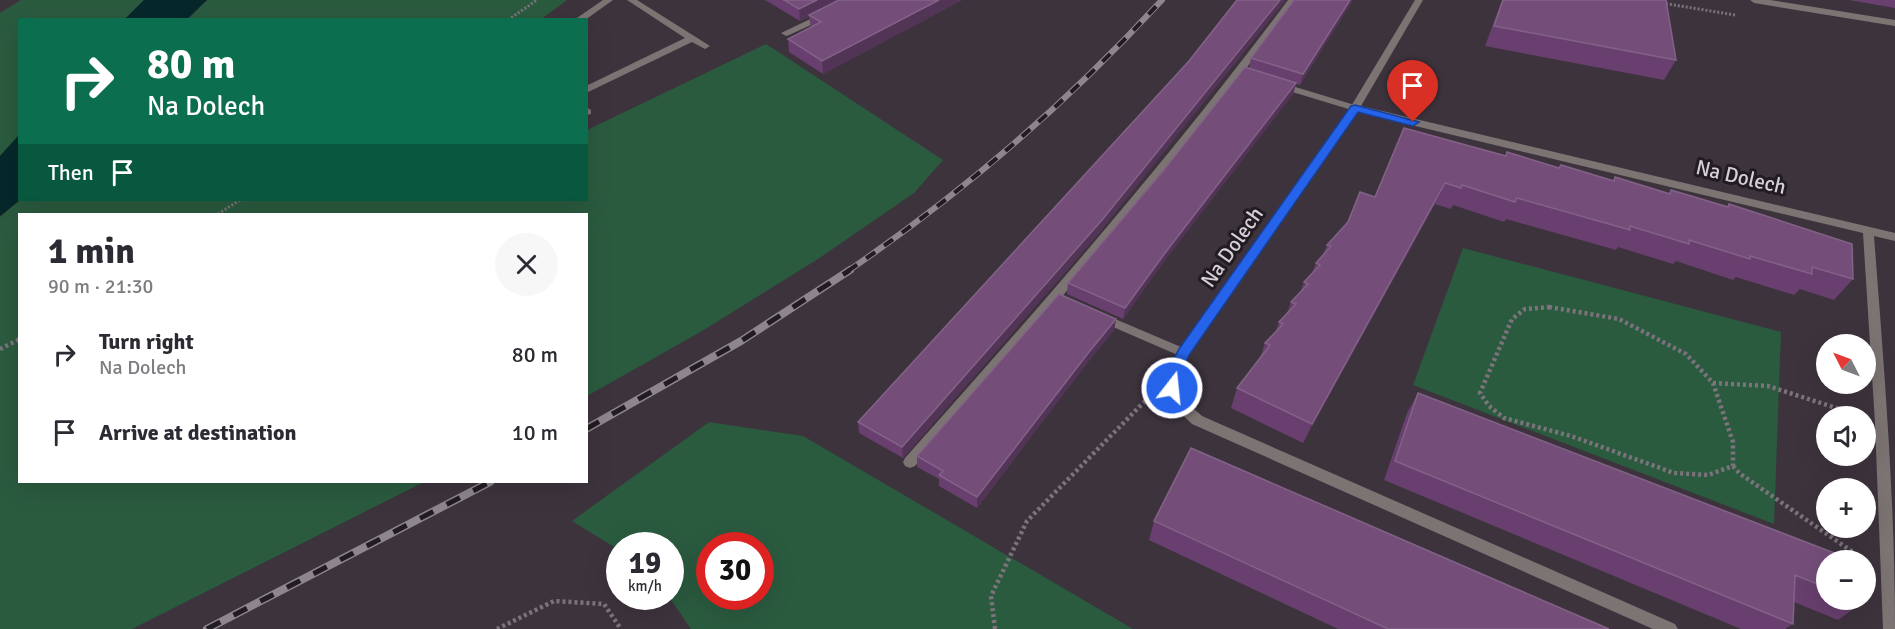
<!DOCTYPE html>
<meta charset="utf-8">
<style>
body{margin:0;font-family:Signika,sans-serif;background:#f7f7f7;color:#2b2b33;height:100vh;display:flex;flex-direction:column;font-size:22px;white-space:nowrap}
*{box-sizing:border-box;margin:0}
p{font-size:20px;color:#7c7c81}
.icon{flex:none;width:33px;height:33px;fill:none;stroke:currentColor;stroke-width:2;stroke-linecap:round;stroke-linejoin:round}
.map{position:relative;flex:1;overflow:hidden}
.sheet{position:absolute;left:18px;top:213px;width:570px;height:270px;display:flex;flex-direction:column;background:#fff;border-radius:0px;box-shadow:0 6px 24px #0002}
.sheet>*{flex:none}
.guide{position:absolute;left:18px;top:18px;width:570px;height:183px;border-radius:0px;box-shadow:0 6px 24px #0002;background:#0b6e4f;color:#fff;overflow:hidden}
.needle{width:39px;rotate:312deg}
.buttons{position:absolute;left:1816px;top:334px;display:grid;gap:12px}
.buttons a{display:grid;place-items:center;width:60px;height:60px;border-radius:50%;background:#fff;box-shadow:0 6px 24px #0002;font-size:30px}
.speed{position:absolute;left:606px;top:532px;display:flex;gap:12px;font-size:30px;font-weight:700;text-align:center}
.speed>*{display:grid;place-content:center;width:78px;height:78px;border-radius:50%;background:#fff;box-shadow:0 6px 24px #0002;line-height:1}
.speed small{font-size:15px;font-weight:400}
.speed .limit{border:9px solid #d22;background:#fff;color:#111}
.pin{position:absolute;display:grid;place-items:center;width:51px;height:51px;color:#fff;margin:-62px -26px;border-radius:50% 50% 50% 0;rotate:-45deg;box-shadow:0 0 6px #0007}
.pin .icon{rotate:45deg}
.me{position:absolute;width:66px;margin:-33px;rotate:16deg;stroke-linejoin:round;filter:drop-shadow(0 0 4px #0008)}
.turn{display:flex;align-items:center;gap:21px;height:126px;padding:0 30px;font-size:27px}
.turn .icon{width:78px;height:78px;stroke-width:2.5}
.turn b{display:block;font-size:42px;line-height:51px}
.then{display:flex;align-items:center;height:57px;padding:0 30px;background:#0003;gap:12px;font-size:22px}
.round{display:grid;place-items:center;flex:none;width:63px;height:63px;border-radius:32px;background:#f7f7f7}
.headline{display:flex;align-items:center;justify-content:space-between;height:102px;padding:0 30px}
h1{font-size:36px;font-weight:800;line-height:45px}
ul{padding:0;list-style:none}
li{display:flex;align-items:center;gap:18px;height:78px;padding:0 30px}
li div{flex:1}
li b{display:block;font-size:22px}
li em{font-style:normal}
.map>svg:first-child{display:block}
.green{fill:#2a5b3f;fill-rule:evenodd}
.water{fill:#06282a}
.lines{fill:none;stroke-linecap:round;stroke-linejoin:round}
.path-far1{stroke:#7c737c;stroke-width:3;stroke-dasharray:2 2;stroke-linecap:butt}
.path{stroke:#7c737c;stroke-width:4.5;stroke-dasharray:3 3;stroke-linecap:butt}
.service{fill:#7c7473;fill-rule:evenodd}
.minor{fill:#7c7473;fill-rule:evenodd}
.rail-far1-casing{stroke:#8e868e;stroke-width:6}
.rail-casing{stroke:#8e868e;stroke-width:8}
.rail-far1{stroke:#211c21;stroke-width:4;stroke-dasharray:11;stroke-linecap:butt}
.rail{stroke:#211c21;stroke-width:5;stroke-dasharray:15;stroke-linecap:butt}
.wall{fill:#683f6e}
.shaded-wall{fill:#523456}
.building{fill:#744e79;stroke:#836288;stroke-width:1.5}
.route{fill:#2563eb;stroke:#184099;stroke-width:1.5}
.labels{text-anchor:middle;stroke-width:6;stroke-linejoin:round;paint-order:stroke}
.street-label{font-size:21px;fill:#d6cfd6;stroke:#211c21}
</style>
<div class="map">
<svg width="1895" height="629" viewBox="0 0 1895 629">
<rect width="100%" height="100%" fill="#3d333d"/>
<path class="green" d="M 21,0 L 144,0 L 125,19 L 20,20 L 19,135 L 0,156 L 0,13 Z
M 207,0 L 567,0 L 540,20 L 187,20 Z
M 766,44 L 943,160 L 914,193 L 818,259 L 702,331 L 587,396 L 586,214 L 20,214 L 20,482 L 424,482 L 132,629 L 0,629 L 0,217 L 20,200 L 586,200 L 587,130 Z
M 1463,248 L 1781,332 L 1774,524 L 1413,385 Z
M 709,422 L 803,436 L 1133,629 L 691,629 L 669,597 L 670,546 L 620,546 L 619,550 L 572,521 ZM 710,546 L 760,546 L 760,597 L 710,597 Z"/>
<path class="water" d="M 144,0 L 207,0 L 187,19 L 125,19 Z
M 19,135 L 20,200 L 0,216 L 0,156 Z"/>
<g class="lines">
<path class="path-far1" d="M 1662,3 L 1735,15
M 508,20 L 537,0
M 218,214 L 240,200"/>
<path class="path" d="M 1549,307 L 1619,319 L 1686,354 L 1713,383 L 1733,442 L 1733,466 L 1708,475 L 1674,473 L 1571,436 L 1504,418 L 1489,406 L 1480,393 L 1512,319 L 1525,309 Z
M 0,349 L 20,339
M 1713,383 L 1768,386 L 1852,413
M 1733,466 L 1739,473 L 1857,555
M 497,629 L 554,601 L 604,604 L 621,629
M 995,629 L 991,596 L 1027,521 L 1147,399"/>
<path class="service" d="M 603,0 L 613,0 L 585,20 L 574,20 Z
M 627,0 L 637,0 L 710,46 L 705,49 L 692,42 L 586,93 L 586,86 L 685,38 Z
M 1288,0 L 1296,0 C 1180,164 1047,315 915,466 L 910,468 L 905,466 L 903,462 L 905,458 C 1038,309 1169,160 1288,0 Z
M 823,13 L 827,16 L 826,18 L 789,35 L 786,36 L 781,33 Z
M 1279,82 L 1358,106 L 1360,108 L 1355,111 L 1276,87 L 1276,83 Z
M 586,107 L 591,110 L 591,114 L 586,115 Z
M 1101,313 L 1188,350 L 1190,353 L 1188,356 L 1180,356 L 1097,320 L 1095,317 Z"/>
<path class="minor" d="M 1415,0 L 1423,0 L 1361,106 L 1895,233 L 1895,241 L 1874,236 C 1884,367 1895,498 1895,629 L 1883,629 L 1875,423 L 1863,233 L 1357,112 L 1189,355 C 1176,385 1178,395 1202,416 L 1675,624 L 1678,629 L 1653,629 L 1192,424 C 1164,398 1162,383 1180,350 L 1350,108 Z
M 1750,0 L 1770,0 L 1895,20 L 1895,26 L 1754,3 Z"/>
<g class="rail-far1-casing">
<path id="rail-far1" d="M 848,271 C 966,190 1065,105 1162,0"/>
</g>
<g class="rail-casing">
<path id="rail" d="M 586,429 L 741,341 L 850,270
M 207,629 L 490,482"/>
</g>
<use href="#rail-far1" class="rail-far1"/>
<use href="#rail" class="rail"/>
</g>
<path class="wall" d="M 765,0 L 962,0 L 823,74 L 789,52 L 788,39 L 811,28 L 809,17 L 800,21 Z
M 1353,0 L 1300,85 L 1296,84 L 1293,94 L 1162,264 L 1123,319 L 1067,294 L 1068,283 L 1249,68 L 1251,58 Z
M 1502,0 L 1666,0 L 1676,60 L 1664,80 L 1485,46 Z
M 1849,0 L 1895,0 L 1895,8 Z
M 1189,61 L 1100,232 L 903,458 L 859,433 L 858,422 Z
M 1506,156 L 1559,168 L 1561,165 L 1613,181 L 1615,177 L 1669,193 L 1671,190 L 1727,207 L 1729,204 L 1853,279 L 1834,300 L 1800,289 L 1794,295 L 1736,277 L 1733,280 L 1676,261 L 1673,264 L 1618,247 L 1616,250 L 1506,219 L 1504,222 L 1453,205 L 1451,209 L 1435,204 L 1303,443 L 1231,408 L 1237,388 L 1260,358 L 1265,343 L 1275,333 L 1279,322 L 1287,313 L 1291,302 L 1300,293 L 1304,282 L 1312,273 L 1316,263 L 1323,255 L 1327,245 L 1375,197 Z
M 1116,319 L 1114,330 L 1087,363 L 977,508 L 939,486 L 939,479 L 917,467 L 917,456 Z
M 1418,393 L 1827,561 L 1827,600 L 1863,600 L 1863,602 L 1838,620 L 1794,602 L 1793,624 L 1785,629 L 1741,629 L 1384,480 L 1407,413 Z
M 1154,521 L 1609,629 L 1338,629 L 1149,540 Z"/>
<path class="shaded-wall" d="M 817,0 L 845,0 L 809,15 L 809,17 L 800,21 L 799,9 Z
M 939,0 L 962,0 L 823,74 L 822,61 Z
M 1280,0 L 1286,0 L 1100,232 L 903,458 L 902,447 Z
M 1350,0 L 1353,0 L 1300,85 L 1303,74 Z
M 1296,83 L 1293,94 L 1162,264 L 1123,319 L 1125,308 L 1165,253 Z
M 1445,183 L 1435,204 L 1303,443 L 1312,424 Z
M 1116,319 L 1114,330 L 1087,363 L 977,508 L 977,497 L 1089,352 Z"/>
<path class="building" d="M 784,0 L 817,0 L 799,9 Z
M 839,0 L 939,0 L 822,61 L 788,39 L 821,22 L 809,15 Z
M 1237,0 L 1280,0 L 1102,220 L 902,447 L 858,422 L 1189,61 Z
M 1294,0 L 1350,0 L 1303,74 L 1251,58 Z
M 1503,0 L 1666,0 L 1676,60 L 1494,26 Z
M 1245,67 L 1296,83 L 1165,253 L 1125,308 L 1068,283 L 1163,171 Z
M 1404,128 L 1506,156 L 1507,152 L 1559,168 L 1561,165 L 1614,181 L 1615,177 L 1670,194 L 1671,190 L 1728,207 L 1729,204 L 1852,244 L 1853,279 L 1812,267 L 1812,274 L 1750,256 L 1750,259 L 1689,240 L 1689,244 L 1630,226 L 1630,230 L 1517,198 L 1515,202 L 1462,185 L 1461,188 L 1445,183 L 1312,424 L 1237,388 L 1270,345 L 1265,343 L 1283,324 L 1279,322 L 1296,304 L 1291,302 L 1308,284 L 1304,282 L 1320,265 L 1316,263 L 1331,246 L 1327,245 L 1348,222 L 1360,192 L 1375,197 Z
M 1059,294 L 1116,319 L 1089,352 L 977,497 L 939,475 L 943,471 L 917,456 Z
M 1418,393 L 1855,561 L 1827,561 L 1827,588 L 1795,575 L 1793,624 L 1395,461 Z
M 1191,448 L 1609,629 L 1388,629 L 1154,521 Z"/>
<path class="route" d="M 1355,105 L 1419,122 L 1413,126 L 1358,112 L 1189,355 L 1181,374 L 1177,392 L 1167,392 L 1166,374 L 1179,349 L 1351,106 Z"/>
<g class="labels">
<g class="street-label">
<text transform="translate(1741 177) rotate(13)" y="7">Na Dolech</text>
<text transform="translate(1232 247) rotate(-55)" y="7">Na Dolech</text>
</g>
</g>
</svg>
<div class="buttons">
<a><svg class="needle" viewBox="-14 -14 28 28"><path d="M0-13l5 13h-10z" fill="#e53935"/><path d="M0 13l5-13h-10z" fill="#7c7c81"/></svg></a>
<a><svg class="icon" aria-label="sound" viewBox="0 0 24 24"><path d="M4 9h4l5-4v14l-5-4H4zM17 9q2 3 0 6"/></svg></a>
<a>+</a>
<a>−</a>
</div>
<div class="speed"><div>19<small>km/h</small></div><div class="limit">30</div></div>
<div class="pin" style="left:1413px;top:122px;background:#d93025"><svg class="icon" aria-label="arrive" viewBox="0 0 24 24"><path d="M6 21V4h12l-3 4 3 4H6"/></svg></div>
<svg class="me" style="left:1172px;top:388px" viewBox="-20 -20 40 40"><circle r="17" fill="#2563eb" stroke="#fff" stroke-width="3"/><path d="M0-11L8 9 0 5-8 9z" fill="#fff"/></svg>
<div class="guide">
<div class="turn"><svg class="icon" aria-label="right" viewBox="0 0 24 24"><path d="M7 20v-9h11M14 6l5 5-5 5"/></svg><div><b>80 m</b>Na Dolech</div></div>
<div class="then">Then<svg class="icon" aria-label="arrive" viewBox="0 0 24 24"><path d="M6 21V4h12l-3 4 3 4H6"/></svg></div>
</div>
<section class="sheet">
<div class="headline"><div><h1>1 min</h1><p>90 m · 21:30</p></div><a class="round"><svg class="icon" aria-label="close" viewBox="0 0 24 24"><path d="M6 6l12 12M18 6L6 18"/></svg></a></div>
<ul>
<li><svg class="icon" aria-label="right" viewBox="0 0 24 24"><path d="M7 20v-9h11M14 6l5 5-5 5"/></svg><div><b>Turn right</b><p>Na Dolech</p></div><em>80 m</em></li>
<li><svg class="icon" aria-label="arrive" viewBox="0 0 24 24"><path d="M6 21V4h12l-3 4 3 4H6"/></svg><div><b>Arrive at destination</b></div><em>10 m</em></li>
</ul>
</section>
</div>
